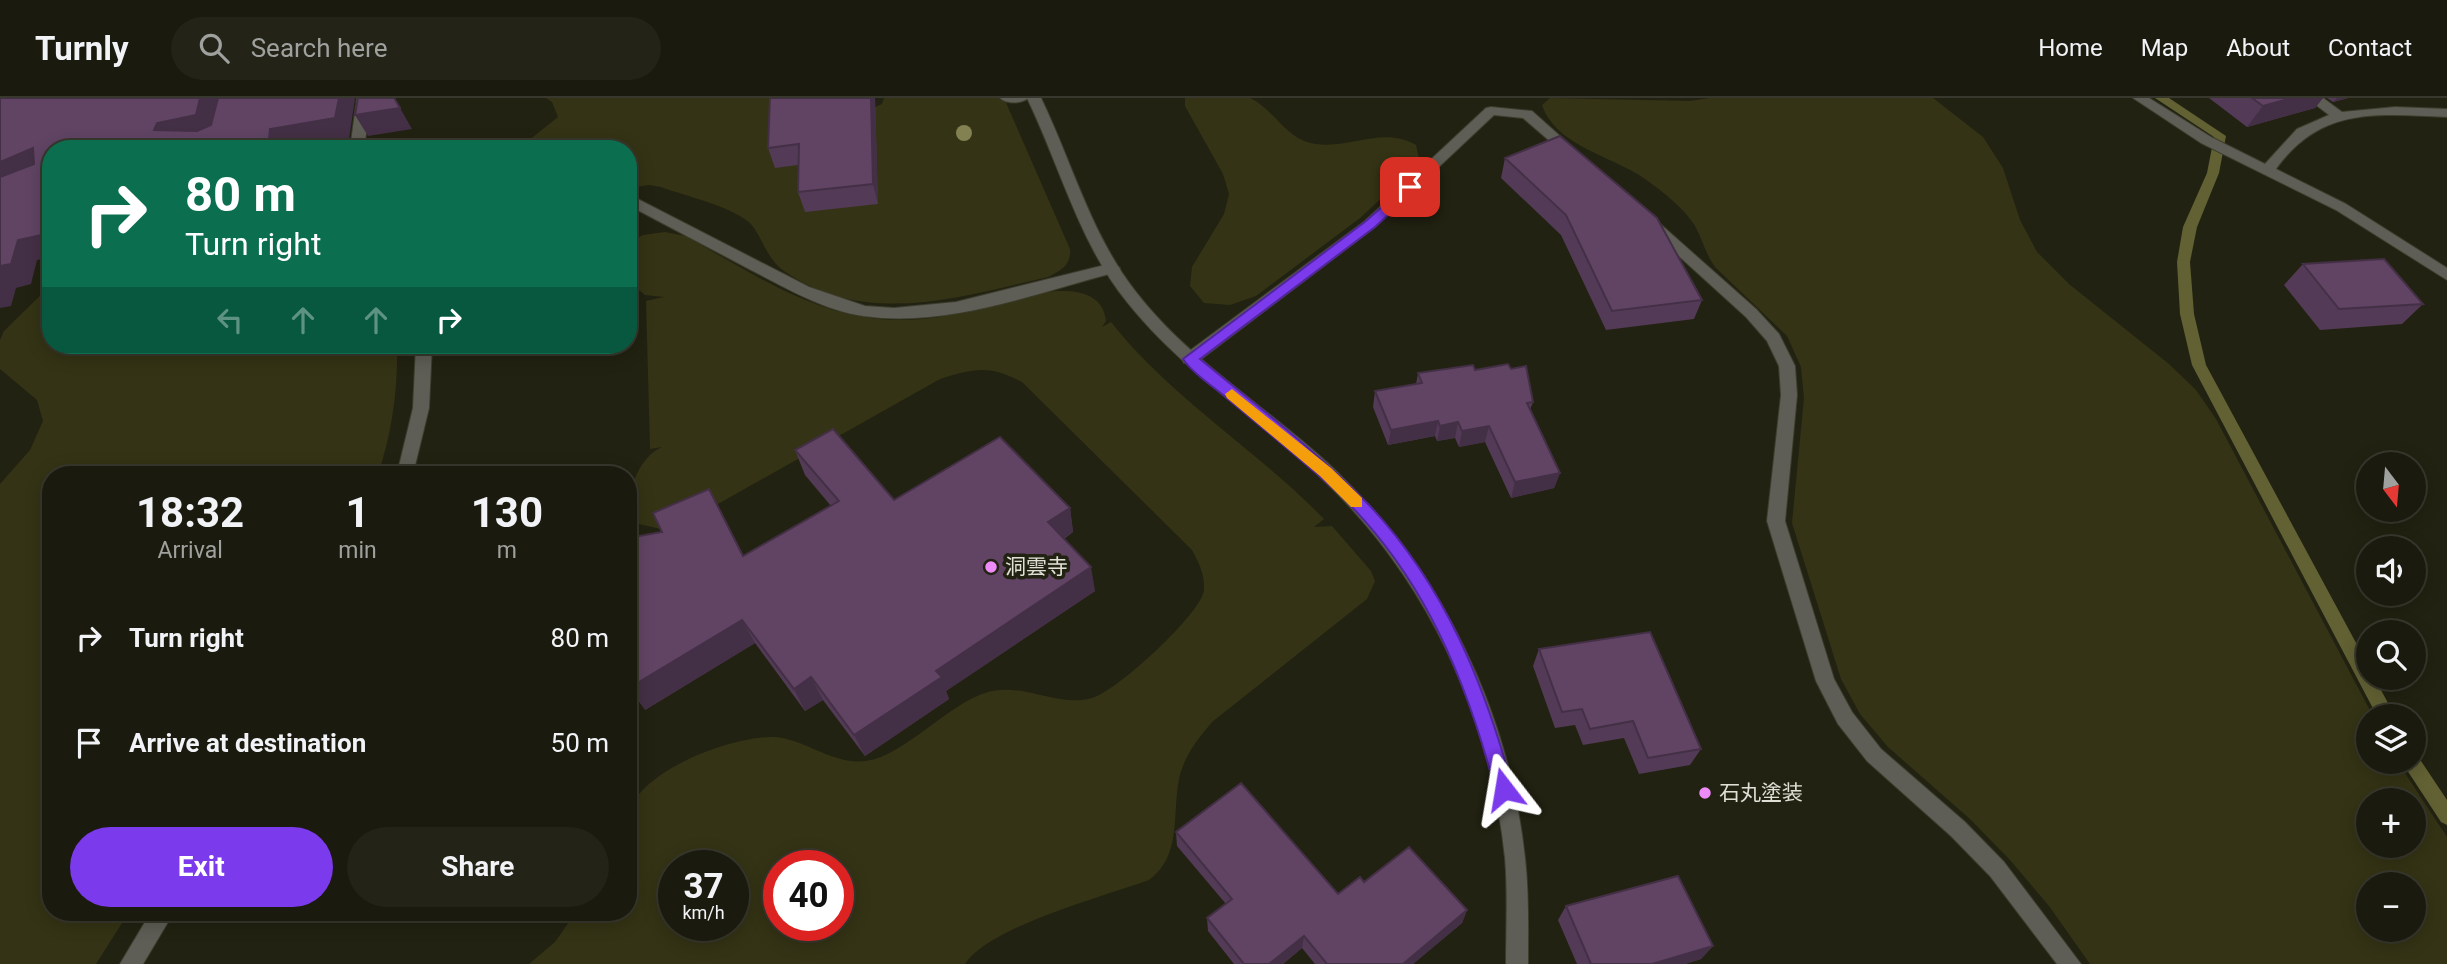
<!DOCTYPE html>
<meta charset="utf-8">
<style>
body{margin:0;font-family:Roboto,"Noto Sans JP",sans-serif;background:#232317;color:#f1f3f6;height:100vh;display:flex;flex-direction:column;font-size:26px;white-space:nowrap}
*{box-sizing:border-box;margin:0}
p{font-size:23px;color:#9fa19e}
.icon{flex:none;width:38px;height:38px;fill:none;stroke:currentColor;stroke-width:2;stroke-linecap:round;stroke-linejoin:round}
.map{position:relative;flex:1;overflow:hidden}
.details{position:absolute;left:42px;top:368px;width:595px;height:455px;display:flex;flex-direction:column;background:#1a1a0e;border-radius:28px;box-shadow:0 4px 18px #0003,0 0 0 2px #38382e}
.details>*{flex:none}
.banner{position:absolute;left:42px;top:42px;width:595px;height:214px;border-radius:28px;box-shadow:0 4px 18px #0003,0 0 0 2px #38382e;background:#0b6e4f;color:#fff;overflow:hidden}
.needle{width:46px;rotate:164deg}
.buttons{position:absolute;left:2356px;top:354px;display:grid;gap:14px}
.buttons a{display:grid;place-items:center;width:70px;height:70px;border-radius:50%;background:#1a1a0e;box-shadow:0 4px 18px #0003,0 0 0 2px #38382e;font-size:35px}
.speed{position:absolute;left:658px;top:752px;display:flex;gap:14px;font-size:35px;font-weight:700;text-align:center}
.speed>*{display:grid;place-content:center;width:91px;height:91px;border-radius:50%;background:#1a1a0e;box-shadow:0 4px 18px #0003,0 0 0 2px #38382e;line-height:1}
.speed small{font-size:18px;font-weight:400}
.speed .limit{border:10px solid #d22;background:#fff;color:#111}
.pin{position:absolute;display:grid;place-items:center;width:60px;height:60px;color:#fff;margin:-30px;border-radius:14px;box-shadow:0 4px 10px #0006}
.me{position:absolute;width:77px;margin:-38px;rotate:346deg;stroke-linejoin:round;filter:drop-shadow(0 0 5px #0008)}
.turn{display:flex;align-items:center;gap:24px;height:147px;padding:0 28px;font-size:32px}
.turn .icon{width:91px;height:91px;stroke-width:2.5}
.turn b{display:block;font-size:49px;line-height:60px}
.lanes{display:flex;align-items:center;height:66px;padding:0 28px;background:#0003;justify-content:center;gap:35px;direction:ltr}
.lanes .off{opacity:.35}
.eta{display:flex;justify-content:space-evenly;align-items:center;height:119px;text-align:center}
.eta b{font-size:42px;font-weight:700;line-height:49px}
.cta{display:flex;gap:14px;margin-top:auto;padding:14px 28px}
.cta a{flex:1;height:80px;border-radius:42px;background:#7c3aed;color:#fff;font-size:28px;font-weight:700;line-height:80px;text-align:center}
.cta a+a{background:#232317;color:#f1f3f6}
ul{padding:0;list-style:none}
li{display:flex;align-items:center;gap:21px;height:105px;padding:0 28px}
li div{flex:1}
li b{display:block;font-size:26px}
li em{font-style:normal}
header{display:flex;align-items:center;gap:42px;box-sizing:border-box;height:98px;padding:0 35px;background:#1a1a0e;border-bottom:2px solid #38382e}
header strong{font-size:33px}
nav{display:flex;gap:38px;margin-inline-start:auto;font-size:24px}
.search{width:490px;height:63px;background:#232317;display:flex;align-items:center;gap:18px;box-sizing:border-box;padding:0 24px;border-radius:38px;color:#9fa19e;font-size:26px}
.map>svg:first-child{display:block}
.green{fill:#343315;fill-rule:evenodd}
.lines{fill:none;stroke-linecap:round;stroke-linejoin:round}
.stream{fill:#626134;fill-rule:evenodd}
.service-casing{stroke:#3d3d2d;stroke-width:2}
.minor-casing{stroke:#3d3d2d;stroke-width:2}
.tertiary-casing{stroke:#3d3d2d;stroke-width:2}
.service{fill:#5e5e56;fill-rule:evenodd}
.minor{fill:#5e5e56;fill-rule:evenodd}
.tertiary{fill:#5e5e56;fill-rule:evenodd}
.tree{fill:#828152}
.wall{fill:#533a56}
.shaded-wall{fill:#443046}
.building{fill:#614464;stroke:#443046;stroke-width:2}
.route{fill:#7c3aed;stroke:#51269a;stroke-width:2}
.slow{fill:#f59e0b}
.poi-dot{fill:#ed8cf9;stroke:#222212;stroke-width:2.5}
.labels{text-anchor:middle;stroke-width:7;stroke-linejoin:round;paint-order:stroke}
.poi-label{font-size:21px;fill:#e0e0d6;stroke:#222212;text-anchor:start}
</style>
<header>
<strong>Turnly</strong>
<div class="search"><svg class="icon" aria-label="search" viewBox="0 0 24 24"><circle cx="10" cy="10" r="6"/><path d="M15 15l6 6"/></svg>Search here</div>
<nav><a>Home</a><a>Map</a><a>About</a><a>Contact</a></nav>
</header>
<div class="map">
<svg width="2447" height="866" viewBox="0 0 2447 866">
<rect width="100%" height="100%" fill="#222212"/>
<path class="green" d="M 546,0 L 800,0 L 868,12 L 882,6 L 884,0 L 1004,0 L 1070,151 C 1071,167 1062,172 1048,179 C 959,199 867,230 784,173 C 763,158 762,133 746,122 C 726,107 685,98 661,89 L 649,87 L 628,90 L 628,51 L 518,51 L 558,19 L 552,4 Z
M 1185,0 C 1199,0 1237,0 1250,0 C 1274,11 1287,43 1316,46 C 1351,51 1383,28 1416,47 L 1419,60 L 1413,71 L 1360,120 L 1256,198 L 1230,207 L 1204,205 L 1190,188 L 1192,169 L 1224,116 L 1229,96 L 1223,76 L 1185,8 Z
M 1550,0 L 1690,3 L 1709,0 L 1933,0 L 1983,39 L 2003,70 L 2020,122 L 2037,154 L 2069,186 L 2169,266 L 2196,292 L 2216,321 L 2373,618 L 2368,618 L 2368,663 L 2397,663 L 2447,739 L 2447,866 L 2090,866 L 2049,808 L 2010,762 L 1970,721 L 1888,649 L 1860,616 L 1841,581 L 1792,425 L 1804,300 L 1801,269 L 1787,238 L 1716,170 C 1705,156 1703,142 1695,128 C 1685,111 1663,94 1648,83 C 1615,58 1557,50 1542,7 ZM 2368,702 L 2413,702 L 2413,747 L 2368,747 ZM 2368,786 L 2413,786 L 2413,831 L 2368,831 Z
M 665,134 L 685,138 C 770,185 837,235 939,219 C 976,213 1100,161 1106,223 L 1102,229 L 1111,224 C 1171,300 1257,352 1324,421 L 1314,429 L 1332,428 L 1371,473 L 1375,483 L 1367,501 L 1212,624 C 1197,642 1184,658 1179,681 C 1172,717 1182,758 1149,782 C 1105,798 988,829 965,866 L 529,866 L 555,844 L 576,814 L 628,814 C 628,783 624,749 628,719 C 635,673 733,638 774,639 C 806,641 832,667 865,663 C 904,659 945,607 988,594 C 1022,584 1058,610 1092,600 C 1116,594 1202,515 1204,492 C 1205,477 1199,465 1192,452 L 1022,284 C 990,267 974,270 940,281 L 684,425 L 661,431 L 639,426 L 628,410 C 630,387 640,359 662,349 L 650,351 L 646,203 L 664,199 L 645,197 L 628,183 L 628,145 L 643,137 ZM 674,768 L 733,768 L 733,828 L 674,828 ZM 779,768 L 838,768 L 838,828 L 779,828 Z
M 51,187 L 51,247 L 397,247 C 398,291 392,335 378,376 L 51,376 L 51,814 L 129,814 L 96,866 L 0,866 L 0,386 L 30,352 L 43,323 L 37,302 L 0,271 L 0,242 L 4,233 Z"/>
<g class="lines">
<path class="stream" d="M 2155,0 L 2169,0 L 2226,38 L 2219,75 L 2197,129 L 2190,164 L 2194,216 L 2206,267 L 2368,567 L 2368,579 L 2374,579 L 2395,618 L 2377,618 L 2192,267 L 2180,216 L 2177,164 L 2183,129 L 2207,75 L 2214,39 Z
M 2413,656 L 2417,657 L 2447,702 L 2447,727 L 2441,724 L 2405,669 L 2402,663 L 2413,663 Z"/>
<g class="service-casing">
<path id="service" d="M 1000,0 L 1028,0 C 1022,6 1006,6 1000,0 Z"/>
</g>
<g class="minor-casing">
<path id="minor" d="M 357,0 L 371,0 L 364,51 L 350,51 Z
M 2133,0 L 2149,0 L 2211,39 L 2265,66 L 2297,31 L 2329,17 L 2307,0 L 2323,0 L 2342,14 L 2395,9 L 2447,11 L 2447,19 C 2377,16 2321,8 2276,71 L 2346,106 L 2447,170 L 2447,182 L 2336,112 L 2201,45 Z
M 1491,9 L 1532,13 L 1579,55 L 1577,58 L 1567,58 L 1523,20 L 1494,17 L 1375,129 L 1196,265 L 1184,265 L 1182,261 L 1184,257 L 1365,123 L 1486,10 Z
M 628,96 L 809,189 L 865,208 L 894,210 L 956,204 L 1113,165 L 1120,170 L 1113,175 C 1033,196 947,230 863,218 C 823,212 786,190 751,172 C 710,150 669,129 628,107 Z
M 1653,122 L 1658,124 L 1756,211 L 1779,236 L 1795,268 L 1797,297 L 1785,423 L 1834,581 L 1852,614 L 1881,651 L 1965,724 L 2004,764 L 2081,866 L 2057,866 L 1990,778 L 1951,738 L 1867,663 L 1838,626 L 1816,583 L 1767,423 L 1781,297 L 1779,268 L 1767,243 L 1746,219 L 1648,130 L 1648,124 Z
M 416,247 L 432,247 L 429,310 L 413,376 L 397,376 L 413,310 Z
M 151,814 L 174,814 L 143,866 L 120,866 Z"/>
</g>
<g class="tertiary-casing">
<path id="tertiary" d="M 1027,0 L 1041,0 C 1072,64 1091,137 1136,194 C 1190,264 1269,310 1333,370 C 1441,473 1509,612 1525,760 C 1529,795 1528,831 1528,866 L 1506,866 C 1506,831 1508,795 1505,760 C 1490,616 1426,477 1319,378 C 1256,319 1181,272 1127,204 C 1079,145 1060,68 1027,0 Z"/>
</g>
<use href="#service" class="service"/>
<use href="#minor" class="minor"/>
<use href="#tertiary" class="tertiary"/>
</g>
<circle class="tree" cx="964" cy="35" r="8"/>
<path class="wall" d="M 770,0 L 875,0 L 878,106 L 805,114 L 798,94 L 798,67 L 775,70 L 768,50 Z
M 2209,0 L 2323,0 L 2315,10 L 2247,29 Z
M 2327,0 L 2348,0 L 2333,4 Z
M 1505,60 L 1702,202 L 1694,221 L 1606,232 L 1561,137 L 1501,80 Z
M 2303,166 L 2423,206 L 2402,226 L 2320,232 L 2284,187 Z
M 1511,271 L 1533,304 L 1530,312 L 1560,375 L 1554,390 L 1511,400 L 1485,344 L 1459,349 L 1455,340 L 1437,343 L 1435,338 L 1388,347 L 1373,309 L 1375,293 L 1416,286 L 1418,275 Z
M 795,352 L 894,402 L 1070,410 L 1073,434 L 1064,441 L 1095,493 L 946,593 L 949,601 L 865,658 L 823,602 L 805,613 L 755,545 L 645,612 L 662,434 L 744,458 L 831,408 L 805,377 Z
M 1539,551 L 1701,651 L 1690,667 L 1639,676 L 1624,640 L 1583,647 L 1575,627 L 1555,630 L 1533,568 Z
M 1176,734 L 1338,796 L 1364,784 L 1467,812 L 1462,825 L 1413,866 L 1315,866 L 1302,850 L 1283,866 L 1234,866 L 1208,833 L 1207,820 L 1226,806 L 1177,748 Z
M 1566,808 L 1713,848 L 1701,861 L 1685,866 L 1577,866 L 1558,822 Z"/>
<path class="shaded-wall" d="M 200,0 L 220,0 L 212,38 L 154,32 L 157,25 Z
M 339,0 L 355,0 L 349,41 L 289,51 L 268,51 L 270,31 Z
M 871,0 L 875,0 L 878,106 L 873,86 Z
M 2292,0 L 2323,0 L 2315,10 L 2247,29 L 2263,8 Z
M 2337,0 L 2348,0 L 2333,4 Z
M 400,10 L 412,31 L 368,38 L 355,17 Z
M 33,50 L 51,69 L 0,93 L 0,64 Z
M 51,135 L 51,159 L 37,162 L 31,186 L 16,190 L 11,208 L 0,210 L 0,168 L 18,142 Z
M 1438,323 L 1435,338 L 1388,347 L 1391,332 Z
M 1458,324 L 1455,340 L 1437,343 L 1440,328 Z
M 1489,328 L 1485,344 L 1459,349 L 1462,333 Z
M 1560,375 L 1554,390 L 1511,400 L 1515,384 Z
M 1070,410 L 1073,434 L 1052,448 L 1048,424 Z
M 1091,469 L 1095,493 L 946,593 L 949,601 L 865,658 L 854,637 L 936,573 Z
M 742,522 L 755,545 L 645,612 L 629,590 Z
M 811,579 L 823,602 L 805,613 L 794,591 Z
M 1467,812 L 1462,825 L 1413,866 L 1403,866 Z
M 1304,838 L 1302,850 L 1283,866 L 1269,866 Z
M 1713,848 L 1701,861 L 1685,866 L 1652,866 Z"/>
<path class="building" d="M 0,0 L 200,0 L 196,17 L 157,25 L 154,32 L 197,33 L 211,27 L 218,0 L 339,0 L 335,20 L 270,31 L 268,51 L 51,51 L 51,135 L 18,142 L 11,166 L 0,168 L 0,79 L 34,66 L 33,50 L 0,64 Z
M 358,0 L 394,0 L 400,10 L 355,17 Z
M 770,0 L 871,0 L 873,86 L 798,94 L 799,46 L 768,50 Z
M 2252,0 L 2292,0 L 2263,8 Z
M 1560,38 L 1657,120 L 1702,202 L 1612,213 L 1566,117 L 1505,60 Z
M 2384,161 L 2423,206 L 2339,211 L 2303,166 Z
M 1508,266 L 1511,271 L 1526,268 L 1533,304 L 1527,305 L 1560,375 L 1515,384 L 1489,328 L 1462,333 L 1458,324 L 1440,328 L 1438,323 L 1391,332 L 1375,293 L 1422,285 L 1418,275 L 1473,267 L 1475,272 Z
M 833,331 L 894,402 L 1000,339 L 1070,410 L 1048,424 L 1091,469 L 936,573 L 942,579 L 854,637 L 811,579 L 794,591 L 742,522 L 629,590 L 628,440 L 662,434 L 653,415 L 709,391 L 743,458 L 839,403 L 795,352 Z
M 1650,534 L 1701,651 L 1648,660 L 1633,623 L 1590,631 L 1582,611 L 1562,614 L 1539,551 Z
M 1241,685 L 1338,796 L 1360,779 L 1364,784 L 1409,749 L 1467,812 L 1403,866 L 1327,866 L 1304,838 L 1269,866 L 1244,866 L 1207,820 L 1232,801 L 1176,734 Z
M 1678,778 L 1713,848 L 1652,866 L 1591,866 L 1566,808 Z"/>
<path class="route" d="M 1410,84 L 1417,89 L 1415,92 L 1375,129 L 1200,261 C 1258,309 1318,354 1370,408 C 1445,488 1485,587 1513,691 L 1510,697 L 1504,699 L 1497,697 L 1495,691 C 1463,569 1415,459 1317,376 C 1286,349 1254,323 1223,297 C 1210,286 1192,275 1183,261 L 1366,123 Z"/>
<path class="slow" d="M 1232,291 L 1331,370 L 1362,400 L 1362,409 L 1351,409 L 1320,378 L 1227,300 L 1225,296 Z"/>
<g class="poi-dot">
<circle cx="991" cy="469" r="7"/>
<circle cx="1705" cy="695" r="7"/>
</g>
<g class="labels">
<g class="poi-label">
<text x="1005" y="476">洞雲寺</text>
<text x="1719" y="702">石丸塗装</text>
</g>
</g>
</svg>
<div class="buttons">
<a><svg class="needle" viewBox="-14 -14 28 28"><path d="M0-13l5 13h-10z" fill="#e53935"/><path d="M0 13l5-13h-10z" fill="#9fa19e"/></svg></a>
<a><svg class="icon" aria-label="sound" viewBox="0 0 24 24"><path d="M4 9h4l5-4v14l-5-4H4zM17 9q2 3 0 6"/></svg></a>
<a><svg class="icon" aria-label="search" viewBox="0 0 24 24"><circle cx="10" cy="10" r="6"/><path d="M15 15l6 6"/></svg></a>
<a><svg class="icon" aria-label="layers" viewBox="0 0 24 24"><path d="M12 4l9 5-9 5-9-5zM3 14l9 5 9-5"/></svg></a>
<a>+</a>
<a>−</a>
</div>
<div class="speed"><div>37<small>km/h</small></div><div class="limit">40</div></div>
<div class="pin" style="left:1410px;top:89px;background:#d93025"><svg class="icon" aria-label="arrive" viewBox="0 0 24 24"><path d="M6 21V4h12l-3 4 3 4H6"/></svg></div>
<svg class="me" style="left:1504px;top:691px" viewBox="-20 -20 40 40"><path d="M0-17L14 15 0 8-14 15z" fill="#7c3aed" stroke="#fff" stroke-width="4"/></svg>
<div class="banner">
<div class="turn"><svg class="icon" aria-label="right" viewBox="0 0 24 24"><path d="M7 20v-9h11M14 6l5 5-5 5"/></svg><div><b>80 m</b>Turn right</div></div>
<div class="lanes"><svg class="icon off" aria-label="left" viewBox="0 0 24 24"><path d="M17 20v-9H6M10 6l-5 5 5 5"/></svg><svg class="icon off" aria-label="ahead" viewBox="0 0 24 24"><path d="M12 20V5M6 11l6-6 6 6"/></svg><svg class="icon off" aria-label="ahead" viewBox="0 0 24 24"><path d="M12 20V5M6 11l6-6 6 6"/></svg><svg class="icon" aria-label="right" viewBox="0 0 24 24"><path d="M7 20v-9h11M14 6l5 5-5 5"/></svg></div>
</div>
<section class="details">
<div class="eta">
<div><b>18:32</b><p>Arrival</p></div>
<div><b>1</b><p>min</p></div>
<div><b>130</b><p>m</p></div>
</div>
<ul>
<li><svg class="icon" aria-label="right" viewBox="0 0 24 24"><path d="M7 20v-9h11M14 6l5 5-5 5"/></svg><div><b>Turn right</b></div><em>80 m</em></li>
<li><svg class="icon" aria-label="arrive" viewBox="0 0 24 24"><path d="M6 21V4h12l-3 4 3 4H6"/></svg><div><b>Arrive at destination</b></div><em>50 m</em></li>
</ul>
<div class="cta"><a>Exit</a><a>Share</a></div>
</section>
</div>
